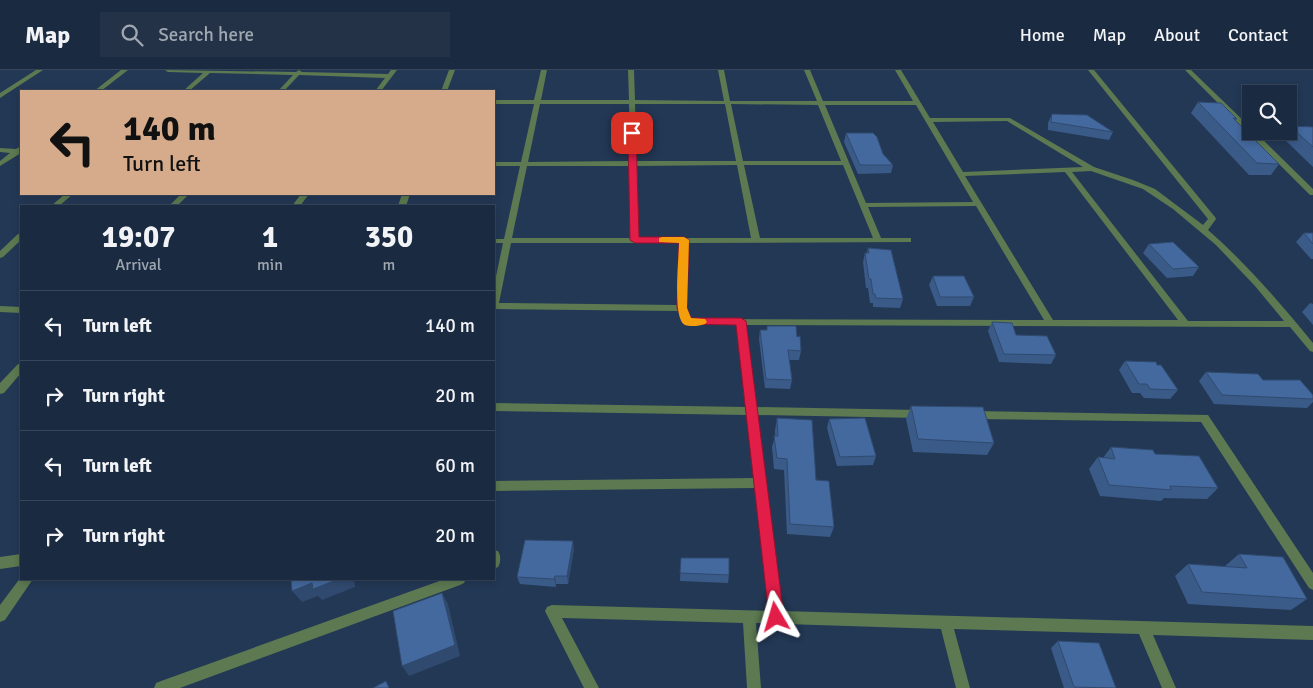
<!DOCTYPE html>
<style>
body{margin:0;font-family:Signika,sans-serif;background:#233247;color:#f1f3f6;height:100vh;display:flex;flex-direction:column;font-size:19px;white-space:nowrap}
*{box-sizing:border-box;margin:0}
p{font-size:16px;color:#9fa7b1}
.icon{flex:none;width:28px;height:28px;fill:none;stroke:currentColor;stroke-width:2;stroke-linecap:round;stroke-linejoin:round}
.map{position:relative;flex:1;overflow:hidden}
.details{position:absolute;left:20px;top:135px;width:475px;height:375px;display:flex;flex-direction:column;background:#1a2a40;border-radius:0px;box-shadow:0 2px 8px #0003,0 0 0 1px #384659}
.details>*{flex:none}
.hud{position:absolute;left:20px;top:20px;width:475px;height:105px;border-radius:0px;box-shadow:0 2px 8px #0003,0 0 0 1px #384659;background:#d6ab8b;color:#111;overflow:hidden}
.fabs{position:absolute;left:1242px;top:15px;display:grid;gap:10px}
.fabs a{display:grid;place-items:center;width:55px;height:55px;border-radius:0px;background:#1a2a40;box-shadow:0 2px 8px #0003,0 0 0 1px #384659;font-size:25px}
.pin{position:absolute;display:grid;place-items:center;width:42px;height:42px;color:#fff;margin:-21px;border-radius:10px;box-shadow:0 2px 8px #0006}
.me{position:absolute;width:55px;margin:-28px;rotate:353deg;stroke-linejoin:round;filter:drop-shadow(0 0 4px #0008)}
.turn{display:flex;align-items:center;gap:18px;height:105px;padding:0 20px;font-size:22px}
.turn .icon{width:65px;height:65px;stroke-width:2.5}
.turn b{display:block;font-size:35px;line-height:42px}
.eta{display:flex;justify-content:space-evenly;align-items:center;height:85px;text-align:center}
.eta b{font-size:30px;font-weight:700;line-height:35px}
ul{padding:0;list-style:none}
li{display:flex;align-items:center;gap:15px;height:70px;padding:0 20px;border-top:1px solid #384659}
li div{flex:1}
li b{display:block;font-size:19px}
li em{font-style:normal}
header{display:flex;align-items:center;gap:30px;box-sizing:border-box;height:70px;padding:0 25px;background:#1a2a40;border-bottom:1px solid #384659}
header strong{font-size:24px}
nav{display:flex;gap:28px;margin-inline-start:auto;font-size:18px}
.search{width:350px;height:45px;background:#233247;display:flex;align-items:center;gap:12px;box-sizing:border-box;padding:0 18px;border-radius:0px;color:#9fa7b1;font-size:19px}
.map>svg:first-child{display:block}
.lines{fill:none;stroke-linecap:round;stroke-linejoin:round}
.minor{fill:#5c7951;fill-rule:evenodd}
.tertiary{fill:#5c7951;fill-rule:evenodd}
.wall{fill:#3a5a88}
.shaded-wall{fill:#304a6f}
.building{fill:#44699e;stroke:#304a6f}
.route{fill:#e11d48;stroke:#92132f}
.slow{fill:#f59e0b}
</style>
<header>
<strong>Map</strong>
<div class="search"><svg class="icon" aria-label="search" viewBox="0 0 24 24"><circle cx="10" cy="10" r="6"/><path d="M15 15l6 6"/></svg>Search here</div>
<nav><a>Home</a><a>Map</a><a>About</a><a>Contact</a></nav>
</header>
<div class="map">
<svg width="1313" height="618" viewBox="0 0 1313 618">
<rect width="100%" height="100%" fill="#233855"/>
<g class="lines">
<path class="minor" d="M 36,0 L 43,0 L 0,28 L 0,23 Z
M 121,0 L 128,0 L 101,21 L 94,21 Z
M 165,0 L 296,2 L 299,0 L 302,2 L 388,4 L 391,0 L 397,0 L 381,21 L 375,21 L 385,8 L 299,5 L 284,21 L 278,21 L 293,5 L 210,3 L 189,21 L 183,21 L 203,3 L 168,2 Z
M 449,0 L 455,0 L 447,21 L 441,21 Z
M 541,0 L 547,0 L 541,30 L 629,30 L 628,0 L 634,0 L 635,30 L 724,31 L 718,0 L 724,0 L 730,31 L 817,31 L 804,0 L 810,0 L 823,31 L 913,31 L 895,0 L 901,0 L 930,48 L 1010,48 L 1094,97 L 1133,110 L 1155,119 L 1203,155 L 1208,149 L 1088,0 L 1094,0 L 1215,147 L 1216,149 L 1208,160 C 1247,194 1280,233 1313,273 L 1313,282 L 1310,281 L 1290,257 L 746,255 L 756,337 L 920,340 L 924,341 L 925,344 L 924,347 L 920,348 L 757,345 L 782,541 L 1313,556 L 1313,570 L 1153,565 L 1176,618 L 1162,618 L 1139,564 L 954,559 L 970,618 L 956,618 L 941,559 L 756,553 L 761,618 L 747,618 L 743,553 L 562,548 L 599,618 L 584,618 L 547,545 L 545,541 L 547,537 L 552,535 L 769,541 L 755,418 L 494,421 L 494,411 L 754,408 L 747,345 L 494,341 L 494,333 L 746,337 L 737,255 L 687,255 L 682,252 L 679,241 L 494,239 L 494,216 L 503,173 L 494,173 L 494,169 L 504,169 L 520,96 L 494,96 L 494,92 L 521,92 L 534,34 L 494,34 L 494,30 L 534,30 ZM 540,34 L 629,34 L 630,91 L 528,92 ZM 635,34 L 725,34 L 736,91 L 637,91 ZM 731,34 L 818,35 L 841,91 L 743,91 ZM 825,35 L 916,35 L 973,132 L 866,133 ZM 1007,51 L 1083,97 L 963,102 L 933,52 ZM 737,95 L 751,168 L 639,168 L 637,96 ZM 744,95 L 843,95 L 873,168 L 760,168 ZM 527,96 L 630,96 L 631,168 L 512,168 ZM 1091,101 L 1143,119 L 1173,139 L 1216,175 L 1255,216 L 1284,251 L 1188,251 L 1072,102 ZM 1065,102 L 1178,250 L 1053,250 L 965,106 ZM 976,136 L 1044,250 L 690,249 L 687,238 L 688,173 L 908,172 L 911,172 L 911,168 L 881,168 L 868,137 ZM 511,173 L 680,173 L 678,235 L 499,233 Z
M 21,76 L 21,83 L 0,96 L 0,91 L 10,83 L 0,82 L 0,78 L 16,79 Z
M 65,124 L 73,124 L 59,136 L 51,136 Z
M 181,124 L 189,124 L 177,136 L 169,136 Z
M 301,124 L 309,124 L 300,136 L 292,136 Z
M 402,124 L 410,124 L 406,136 L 398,136 Z
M 18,164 L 21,164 L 21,170 L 3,187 L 0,188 L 0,181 Z
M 0,236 L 21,237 L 21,243 L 0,242 Z
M 18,294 L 21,294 L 21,303 L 4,323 L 0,324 L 0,313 Z
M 972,341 L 1208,345 L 1313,503 L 1313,520 L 1309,518 L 1201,352 L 972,349 L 968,348 L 967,345 L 968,342 Z
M 494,480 L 498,481 C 501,486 501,492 498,497 L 494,499 Z
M 21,484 L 21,496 L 0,499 L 0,487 Z
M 21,507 L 21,509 L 33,509 L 5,550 L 0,552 L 0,535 Z
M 445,509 L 466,509 L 464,513 L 460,515 L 180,618 L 154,618 L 156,613 L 161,611 Z"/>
<path class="tertiary" d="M 1185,0 L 1191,0 L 1251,58 L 1251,61 L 1254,61 L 1313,119 L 1313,125 L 1310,125 Z"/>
</g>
<path class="wall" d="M 1198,32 L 1237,49 L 1235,51 L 1279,94 L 1271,105 L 1249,105 L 1191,43 Z
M 1052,44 L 1113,62 L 1109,70 L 1048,60 L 1048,53 Z
M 1290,56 L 1313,57 L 1313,97 L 1282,67 L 1286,61 L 1289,61 Z
M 846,63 L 883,84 L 893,95 L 891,103 L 858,104 L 844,72 Z
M 1304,163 L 1313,163 L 1313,189 L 1311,189 L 1296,172 Z
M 1149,174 L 1199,197 L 1193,206 L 1167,208 L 1143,183 Z
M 868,178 L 903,229 L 900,238 L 873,237 L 873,233 L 870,233 L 868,218 L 866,218 L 863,192 L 865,183 L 867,183 Z
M 933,206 L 974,227 L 970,236 L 937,236 L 929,215 Z
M 1310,233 L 1313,234 L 1313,255 L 1302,242 Z
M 992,252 L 1016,265 L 1056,285 L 1051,294 L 999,292 L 988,261 Z
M 760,260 L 801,281 L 799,290 L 789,290 L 792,310 L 790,319 L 765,318 L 759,269 Z
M 1125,291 L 1157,295 L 1178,320 L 1170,329 L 1144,328 L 1140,323 L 1132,323 L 1119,300 Z
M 1206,302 L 1263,310 L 1313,325 L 1313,332 L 1307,338 L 1214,334 L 1199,311 Z
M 911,336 L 994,373 L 987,385 L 913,382 L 906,349 Z
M 777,348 L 816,410 L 834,457 L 830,467 L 787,464 L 784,400 L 774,399 L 772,377 L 775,366 L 775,360 Z
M 829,349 L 876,386 L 873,395 L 837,396 L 827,358 Z
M 1111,377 L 1155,384 L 1218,418 L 1207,429 L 1164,428 L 1161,431 L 1100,426 L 1089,399 L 1098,387 L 1103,388 Z
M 574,479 L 568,514 L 556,514 L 556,517 L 520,514 L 517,507 Z
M 1239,484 L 1307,529 L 1291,540 L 1188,534 L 1175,506 L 1188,494 L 1226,497 L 1225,496 Z
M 681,488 L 729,505 L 728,513 L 680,511 Z
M 1058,571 L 1116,618 L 1064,618 L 1051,578 Z"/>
<path class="shaded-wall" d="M 573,471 L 574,479 L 568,514 L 567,506 Z
M 555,506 L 556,514 L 556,517 L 554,509 Z
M 339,509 L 354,509 L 355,517 L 322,530 L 318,526 L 302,532 L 292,521 L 312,513 Z
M 442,523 L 448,534 L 460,586 L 409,606 L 402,596 Z"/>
<path class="building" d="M 1198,32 L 1221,33 L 1237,49 L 1233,48 L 1279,94 L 1257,93 Z
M 1052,44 L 1087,45 L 1113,62 L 1051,52 Z
M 1290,56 L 1313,57 L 1313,77 Z
M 846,63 L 873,63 L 877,67 L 883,84 L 893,95 L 860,95 Z
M 1304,163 L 1313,163 L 1313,174 Z
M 1173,172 L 1199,197 L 1173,199 L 1149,174 Z
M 868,178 L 891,180 L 903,229 L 876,228 L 875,224 L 873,224 L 871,209 L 869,209 L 865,183 L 869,183 Z
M 933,206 L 964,206 L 974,227 L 940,227 Z
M 992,252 L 1012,253 L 1016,265 L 1047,266 L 1056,285 L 1004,284 Z
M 767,256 L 796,256 L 797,267 L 800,266 L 801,281 L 788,280 L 792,310 L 766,309 L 760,260 L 767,260 Z
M 1125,291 L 1156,292 L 1157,295 L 1161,295 L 1178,320 L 1150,319 L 1147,314 L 1139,314 Z
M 1206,302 L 1258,304 L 1263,310 L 1300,310 L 1313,325 L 1313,329 L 1222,325 Z
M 911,336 L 983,337 L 994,373 L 918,369 Z
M 777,348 L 812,350 L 816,410 L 829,411 L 834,457 L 790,454 L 787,389 L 777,388 L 774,366 L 778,366 Z
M 865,348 L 876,386 L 840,387 L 829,349 Z
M 1111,377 L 1153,380 L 1155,384 L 1199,386 L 1218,418 L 1170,416 L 1171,420 L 1109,415 L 1098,387 L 1115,389 Z
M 525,470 L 573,471 L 567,506 L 555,506 L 554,509 L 517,507 Z
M 1239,484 L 1283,487 L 1307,529 L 1202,522 L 1188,494 L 1247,498 Z
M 681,488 L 729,488 L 729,505 L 680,503 Z
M 291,509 L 339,509 L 313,519 L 312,513 L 292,521 Z
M 442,523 L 455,575 L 402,596 L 393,541 Z
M 1058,571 L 1099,573 L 1116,618 L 1074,617 Z
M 386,611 L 389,618 L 373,618 Z"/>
<path class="route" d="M 632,60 L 636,63 L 639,167 L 684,167 L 689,170 L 687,238 L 691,248 L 741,248 L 746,251 L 784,547 L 782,552 L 776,554 L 771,552 L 769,547 L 736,255 L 684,254 L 677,238 L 679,173 L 635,173 L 630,170 L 628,63 Z"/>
<path class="slow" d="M 662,167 L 684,167 L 689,170 L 687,238 L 691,248 L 705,249 L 707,252 L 705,254 C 700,256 690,257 685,255 C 672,249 679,187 679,173 L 659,172 L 659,168 Z"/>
</svg>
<div class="fabs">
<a><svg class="icon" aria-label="search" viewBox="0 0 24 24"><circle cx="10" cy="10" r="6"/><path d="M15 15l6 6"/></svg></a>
</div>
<div class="pin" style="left:632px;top:63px;background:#d93025"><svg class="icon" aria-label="arrive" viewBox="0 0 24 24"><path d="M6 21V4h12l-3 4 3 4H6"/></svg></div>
<svg class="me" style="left:776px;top:547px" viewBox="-20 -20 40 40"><path d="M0-17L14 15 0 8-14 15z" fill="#e11d48" stroke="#fff" stroke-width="4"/></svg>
<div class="hud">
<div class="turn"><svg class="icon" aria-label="left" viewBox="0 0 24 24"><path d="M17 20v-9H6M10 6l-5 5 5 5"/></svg><div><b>140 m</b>Turn left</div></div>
</div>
<section class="details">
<div class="eta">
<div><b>19:07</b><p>Arrival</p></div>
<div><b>1</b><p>min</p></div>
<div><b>350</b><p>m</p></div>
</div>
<ul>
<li><svg class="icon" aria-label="left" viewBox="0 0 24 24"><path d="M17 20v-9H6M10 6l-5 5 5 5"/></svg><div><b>Turn left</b></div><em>140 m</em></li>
<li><svg class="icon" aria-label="right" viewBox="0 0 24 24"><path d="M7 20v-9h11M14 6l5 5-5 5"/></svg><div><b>Turn right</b></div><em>20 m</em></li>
<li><svg class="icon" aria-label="left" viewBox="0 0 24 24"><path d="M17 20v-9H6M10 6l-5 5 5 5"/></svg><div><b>Turn left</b></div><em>60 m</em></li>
<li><svg class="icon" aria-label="right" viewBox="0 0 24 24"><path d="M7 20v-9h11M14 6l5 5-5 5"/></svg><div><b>Turn right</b></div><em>20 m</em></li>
</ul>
</section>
</div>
